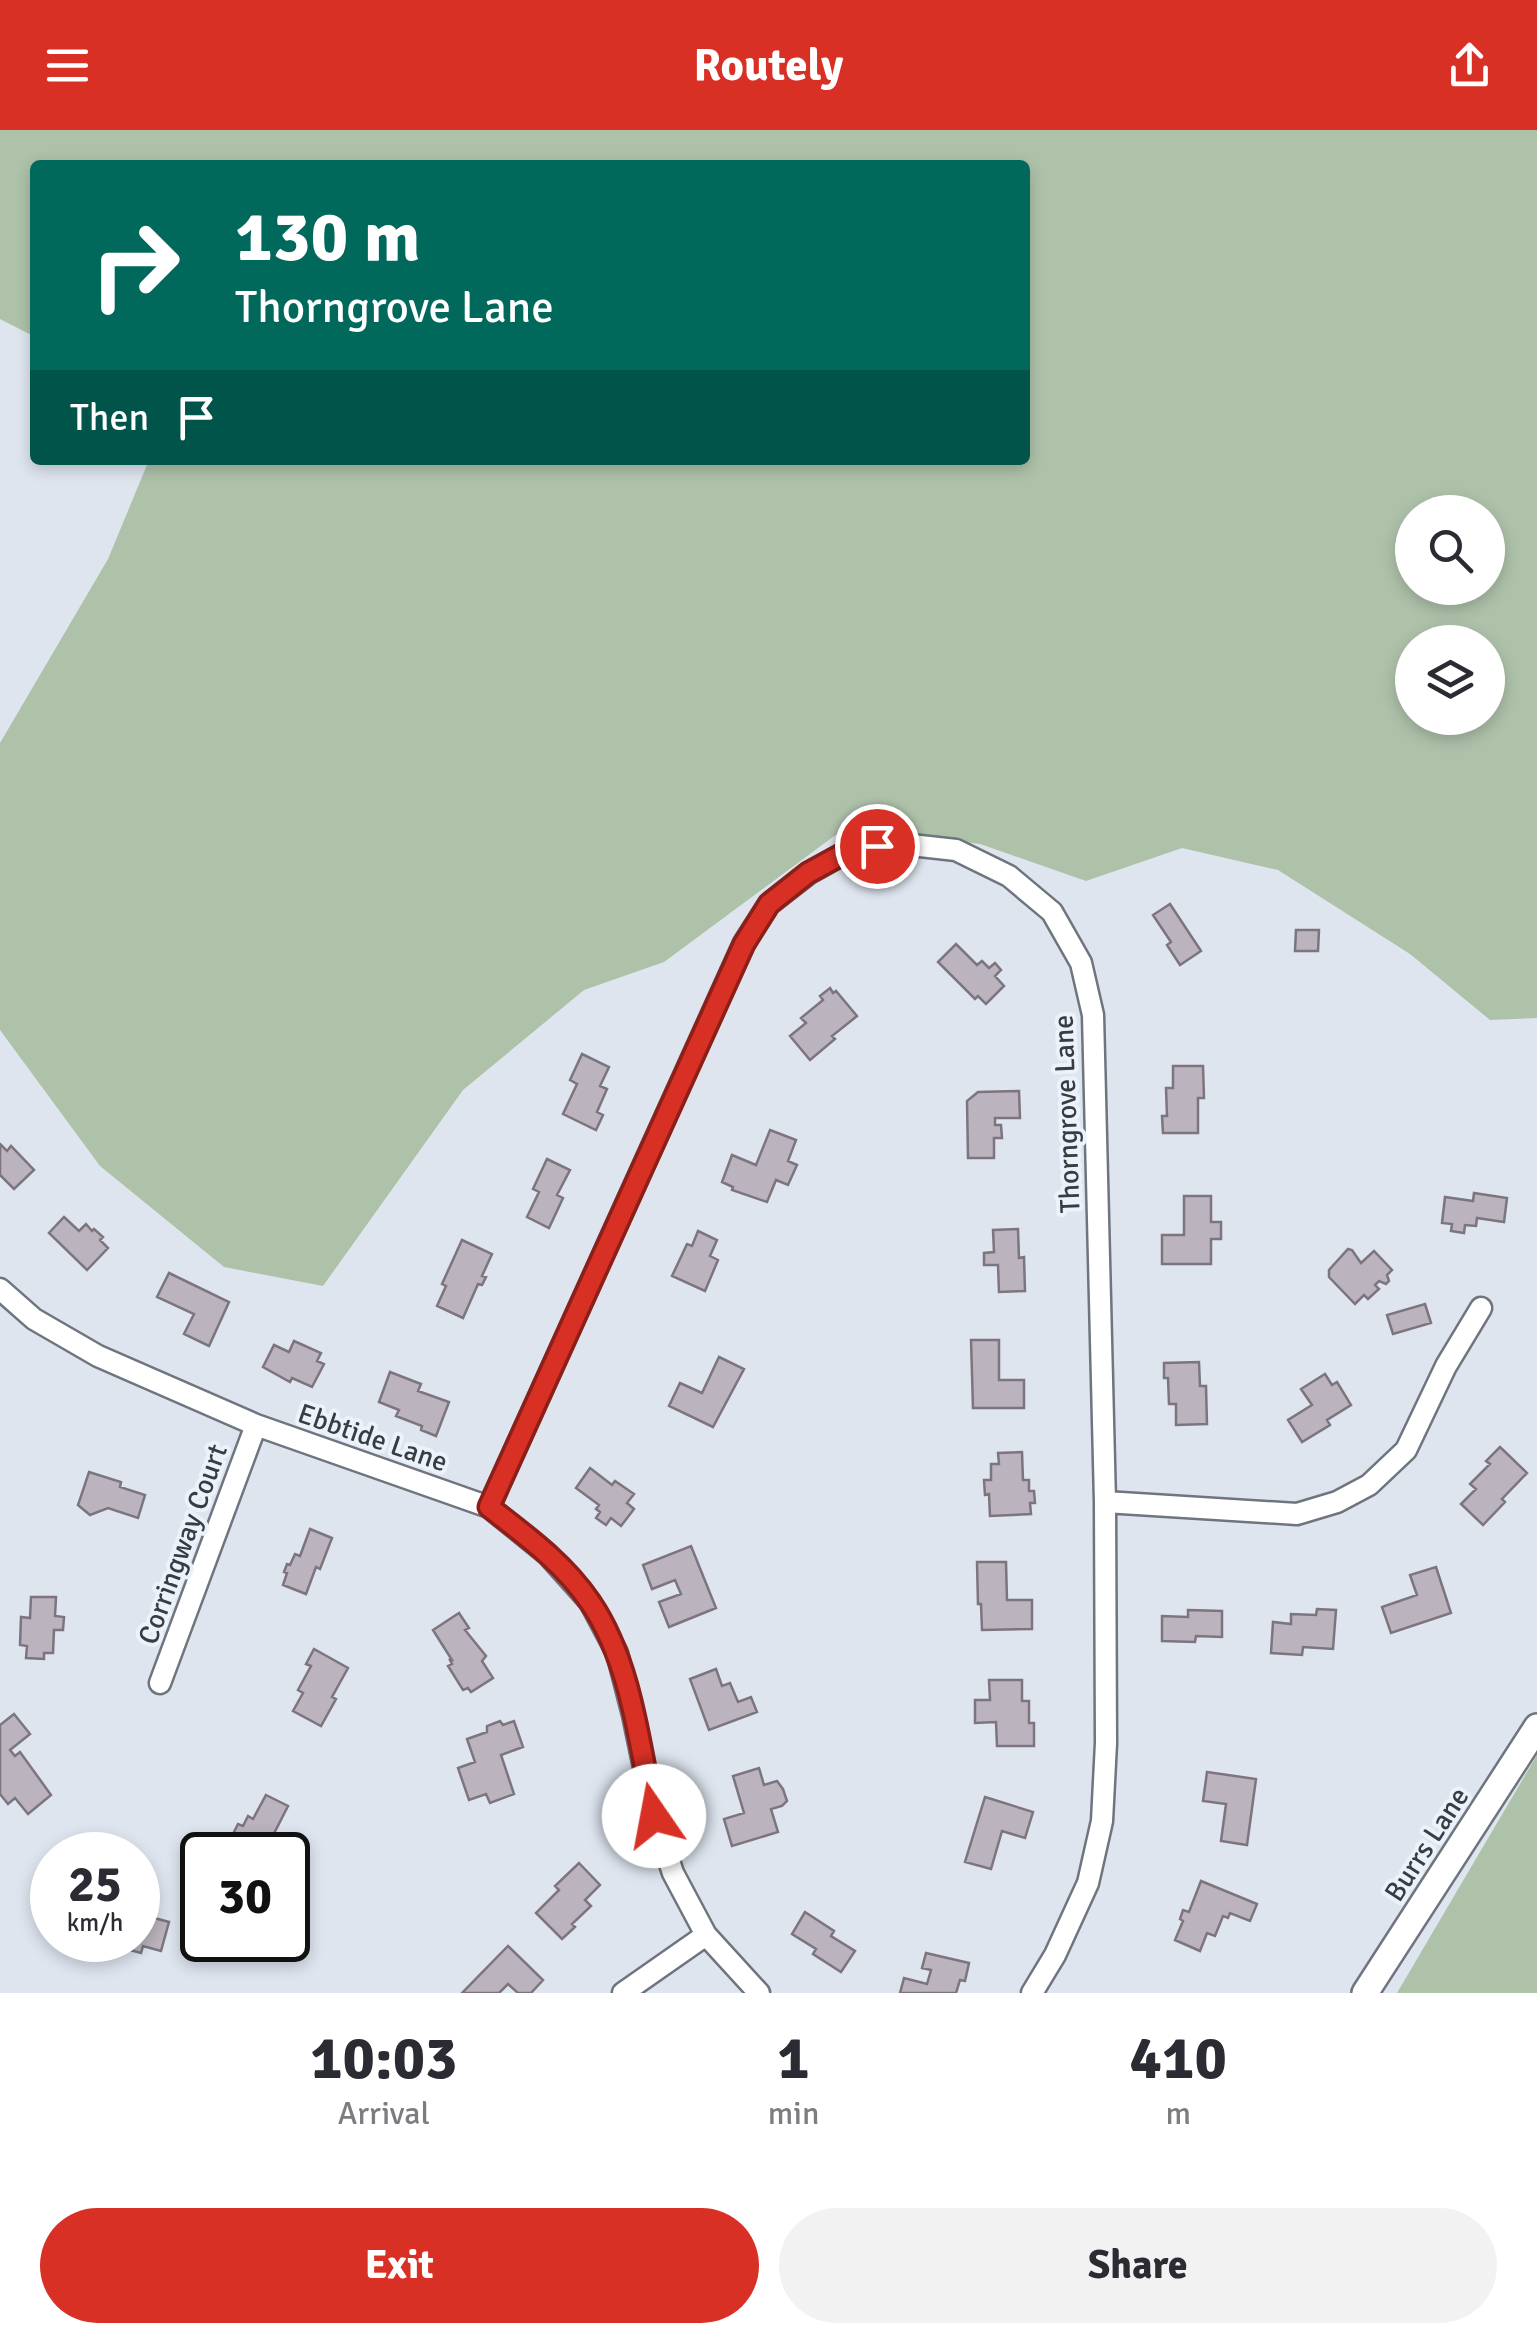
<!DOCTYPE html>
<style>
body{margin:0;font-family:Signika,sans-serif;background:#f2f2f3;color:#2b2b33;height:100vh;display:flex;flex-direction:column;font-size:38px;white-space:nowrap}
*{box-sizing:border-box;margin:0}
p{font-size:32px;color:#7c7c81}
.icon{flex:none;width:55px;height:55px;fill:none;stroke:currentColor;stroke-width:2;stroke-linecap:round;stroke-linejoin:round}
.map{position:relative;height:1863px;overflow:hidden}
.side{display:flex;flex-direction:column;background:#fff;flex:1}
.side>*{flex:none}
.banner{position:absolute;left:30px;top:30px;width:1000px;height:305px;border-radius:10px;box-shadow:0 5px 15px #0003;background:#00695c;color:#fff;overflow:hidden}
.controls{position:absolute;left:1395px;top:365px;display:grid;gap:20px}
.controls a{display:grid;place-items:center;width:110px;height:110px;border-radius:50%;background:#fff;box-shadow:0 5px 15px #0003;font-size:50px}
.speed{position:absolute;left:30px;top:1702px;display:flex;gap:20px;font-size:50px;font-weight:700;text-align:center}
.speed>*{display:grid;place-content:center;width:130px;height:130px;border-radius:50%;background:#fff;box-shadow:0 5px 15px #0003;line-height:1}
.speed small{font-size:25px;font-weight:400}
.speed .limit{border:5px solid #111;border-radius:15px;background:#fff;color:#111}
.pin{position:absolute;display:grid;place-items:center;width:85px;height:85px;color:#fff;margin:-42px;border:5px solid #fff;border-radius:50%;box-shadow:0 2px 10px #0007}
.me{position:absolute;width:110px;margin:-55px;rotate:348deg;stroke-linejoin:round;filter:drop-shadow(0 0 8px #0008)}
.turn{display:flex;align-items:center;gap:35px;height:210px;padding:0 40px;font-size:45px}
.turn .icon{width:130px;height:130px;stroke-width:2.5}
.turn b{display:block;font-size:70px;line-height:85px}
.then{display:flex;align-items:center;height:95px;padding:0 40px;background:#0003;gap:20px;font-size:38px}
.eta{display:flex;justify-content:space-evenly;align-items:center;height:170px;text-align:center}
.eta b{font-size:60px;font-weight:700;line-height:70px}
.action{display:flex;gap:20px;margin-top:auto;padding:20px 40px}
.action a{flex:1;height:115px;border-radius:60px;background:#d93025;color:#fff;font-size:40px;font-weight:700;line-height:115px;text-align:center}
.action a+a{background:#f2f2f3;color:#2b2b33}
header{display:flex;justify-content:space-between;align-items:center;height:130px;padding:0 40px;background:#d93025;color:#fff;font-size:45px;font-weight:700}
.map>svg:first-child{display:block}
.green{fill:#aec2aa;fill-rule:evenodd}
.building{fill:#bbb4be;stroke:#7c757f;stroke-width:2.5}
.lines{fill:none;stroke-linecap:round;stroke-linejoin:round}
.minor-casing{stroke:#6f757e;stroke-width:25}
.tertiary-casing{stroke:#6f757e;stroke-width:30}
.minor{stroke:#fff;stroke-width:20}
.tertiary{stroke:#fff;stroke-width:25}
.route-casing{stroke:#8d1f18;stroke-width:25}
.route{stroke:#d93025;stroke-width:18}
.labels{text-anchor:middle;stroke-width:8;stroke-linejoin:round;paint-order:stroke}
.street-label{font-size:28px;fill:#393c40;stroke:#ebf2fc}
</style>
<header><svg class="icon" aria-label="menu" viewBox="0 0 24 24"><path d="M4 6h16M4 12h16M4 18h16"/></svg>Routely<svg class="icon" aria-label="share" viewBox="0 0 24 24"><path d="M12 15V3M7 8l5-5 5 5M5 13v7h14v-7"/></svg></header>
<div class="map">
<svg width="1537" height="1863" viewBox="0 0 1537 1863">
<rect width="100%" height="100%" fill="#dee5ef"/>
<path class="green" d="M 0,0 L 1537,0 L 1537,888 L 1490,890 L 1410,824 L 1278,740 L 1182,718 L 1086,751 L 980,714 L 845,698 L 664,832 L 584,860 L 463,960 L 323,1156 L 224,1137 L 100,1036 L 0,900 L 0,613 L 108,429 L 149,330 L 1025,330 L 1025,35 L 35,35 L 35,207 L 0,189 ZM 1412,382 L 1488,382 L 1488,458 L 1412,458 ZM 1412,512 L 1488,512 L 1488,588 L 1412,588 Z
M 1537,1625 L 1537,1863 L 1397,1863 Z"/>
<path class="building" d="M 1170,774 L 1201,821 L 1180,835 L 1167,815 L 1171,812 L 1153,785 Z
M 1296,800 L 1319,800 L 1318,821 L 1295,821 Z
M 956,814 L 977,835 L 982,831 L 989,838 L 995,833 L 1001,840 L 995,846 L 1004,856 L 986,874 L 978,866 L 975,869 L 938,832 Z
M 830,858 L 833,863 L 836,861 L 857,886 L 832,906 L 835,909 L 810,930 L 790,906 L 806,893 L 801,888 L 823,870 L 820,866 Z
M 582,924 L 609,937 L 600,956 L 607,959 L 597,982 L 603,985 L 596,1000 L 563,984 L 577,954 L 570,950 Z
M 1173,936 L 1203,936 L 1204,968 L 1198,968 L 1198,1003 L 1163,1003 L 1162,986 L 1167,986 L 1166,958 L 1173,958 Z
M 1019,961 L 1020,988 L 995,988 L 995,995 L 1001,995 L 1002,1008 L 994,1008 L 994,1028 L 968,1028 L 967,971 L 978,962 Z
M 770,1000 L 796,1010 L 788,1031 L 797,1035 L 788,1055 L 776,1050 L 767,1072 L 732,1060 L 733,1057 L 722,1052 L 732,1025 L 756,1035 Z
M 0,1014 L 7,1021 L 11,1016 L 34,1040 L 14,1059 L 0,1045 Z
M 547,1029 L 570,1040 L 557,1065 L 563,1068 L 549,1098 L 527,1087 L 539,1062 L 533,1059 Z
M 1474,1063 L 1507,1068 L 1504,1092 L 1477,1088 L 1476,1096 L 1465,1095 L 1464,1103 L 1451,1101 L 1452,1094 L 1442,1093 L 1445,1067 L 1473,1071 Z
M 1184,1066 L 1211,1066 L 1211,1092 L 1221,1092 L 1221,1109 L 1211,1109 L 1211,1134 L 1162,1134 L 1162,1105 L 1184,1105 Z
M 64,1087 L 79,1101 L 86,1094 L 92,1101 L 94,1099 L 103,1107 L 100,1110 L 108,1118 L 87,1140 L 49,1103 Z
M 1018,1099 L 1019,1128 L 1024,1127 L 1025,1161 L 999,1162 L 998,1135 L 984,1135 L 984,1123 L 994,1122 L 993,1100 Z
M 698,1101 L 717,1110 L 710,1126 L 718,1130 L 705,1161 L 672,1146 L 687,1114 L 692,1116 Z
M 462,1110 L 492,1124 L 482,1146 L 486,1147 L 482,1155 L 478,1154 L 463,1188 L 437,1176 L 446,1156 L 442,1154 Z
M 1348,1119 L 1352,1120 L 1361,1133 L 1374,1121 L 1392,1140 L 1387,1145 L 1389,1151 L 1386,1154 L 1379,1151 L 1375,1155 L 1379,1159 L 1368,1169 L 1364,1165 L 1355,1174 L 1329,1147 L 1329,1140 Z
M 169,1143 L 229,1172 L 209,1216 L 184,1204 L 194,1184 L 157,1167 Z
M 1425,1174 L 1431,1193 L 1393,1204 L 1387,1185 Z
M 971,1210 L 999,1210 L 999,1250 L 1024,1250 L 1024,1278 L 973,1278 Z
M 294,1211 L 321,1223 L 317,1231 L 324,1234 L 312,1257 L 292,1248 L 290,1252 L 263,1237 L 274,1215 L 289,1222 Z
M 719,1227 L 744,1239 L 713,1297 L 669,1276 L 680,1253 L 702,1263 Z
M 1199,1232 L 1200,1256 L 1206,1256 L 1207,1294 L 1176,1295 L 1176,1274 L 1169,1274 L 1168,1248 L 1164,1248 L 1164,1233 Z
M 390,1242 L 421,1254 L 418,1261 L 449,1272 L 436,1306 L 421,1300 L 422,1296 L 396,1286 L 399,1280 L 379,1272 Z
M 1325,1244 L 1332,1255 L 1337,1252 L 1351,1275 L 1327,1290 L 1330,1295 L 1302,1312 L 1288,1290 L 1312,1275 L 1301,1259 Z
M 1500,1317 L 1527,1343 L 1502,1369 L 1505,1372 L 1483,1395 L 1461,1374 L 1476,1359 L 1470,1354 L 1490,1334 L 1486,1331 Z
M 1022,1322 L 1023,1350 L 1029,1350 L 1029,1361 L 1034,1361 L 1035,1373 L 1030,1373 L 1031,1384 L 990,1386 L 989,1364 L 985,1365 L 984,1350 L 991,1350 L 991,1334 L 999,1334 L 998,1323 Z
M 590,1338 L 612,1355 L 615,1351 L 634,1364 L 627,1373 L 634,1379 L 621,1396 L 611,1388 L 606,1395 L 596,1388 L 600,1382 L 596,1379 L 599,1375 L 576,1358 Z
M 89,1342 L 121,1352 L 120,1357 L 145,1365 L 138,1388 L 108,1378 L 90,1385 L 78,1375 Z
M 310,1399 L 332,1408 L 320,1439 L 316,1437 L 306,1464 L 283,1455 L 287,1443 L 284,1442 L 287,1434 L 290,1435 L 295,1424 L 300,1426 Z
M 691,1416 L 716,1478 L 669,1497 L 659,1472 L 681,1464 L 675,1450 L 652,1459 L 643,1435 Z
M 977,1432 L 1006,1432 L 1007,1470 L 1032,1470 L 1032,1499 L 982,1500 L 981,1474 L 978,1474 Z
M 1436,1437 L 1451,1483 L 1391,1503 L 1382,1477 L 1417,1465 L 1410,1445 Z
M 31,1467 L 56,1467 L 55,1486 L 64,1487 L 63,1500 L 54,1500 L 53,1523 L 44,1523 L 44,1529 L 26,1528 L 27,1516 L 20,1515 L 21,1487 L 30,1488 Z
M 1317,1479 L 1336,1480 L 1333,1519 L 1303,1517 L 1302,1525 L 1271,1523 L 1273,1492 L 1291,1494 L 1291,1484 L 1316,1485 Z
M 1188,1480 L 1222,1481 L 1222,1507 L 1196,1506 L 1195,1512 L 1162,1511 L 1162,1486 L 1188,1487 Z
M 459,1483 L 469,1498 L 465,1500 L 486,1526 L 482,1531 L 493,1548 L 471,1562 L 468,1558 L 463,1560 L 448,1536 L 452,1534 L 450,1530 L 452,1530 L 433,1500 Z
M 314,1519 L 348,1538 L 332,1567 L 336,1569 L 321,1596 L 293,1581 L 303,1563 L 298,1560 L 311,1536 L 306,1534 Z
M 716,1539 L 722,1556 L 730,1553 L 738,1572 L 751,1567 L 757,1582 L 709,1600 L 690,1549 Z
M 989,1550 L 1022,1550 L 1022,1571 L 1029,1571 L 1029,1593 L 1034,1593 L 1034,1616 L 997,1616 L 996,1592 L 975,1593 L 975,1570 L 990,1570 Z
M 14,1584 L 30,1604 L 10,1620 L 15,1626 L 20,1622 L 51,1665 L 28,1684 L 15,1668 L 8,1674 L 0,1664 L 0,1595 Z
M 500,1591 L 503,1595 L 514,1591 L 523,1617 L 501,1625 L 514,1664 L 490,1673 L 486,1664 L 469,1670 L 458,1638 L 475,1632 L 467,1609 L 487,1602 L 487,1596 Z
M 759,1638 L 764,1655 L 777,1651 L 783,1659 L 787,1671 L 782,1676 L 771,1679 L 778,1702 L 732,1716 L 724,1689 L 744,1683 L 733,1646 Z
M 1207,1642 L 1256,1649 L 1247,1715 L 1221,1711 L 1226,1674 L 1203,1671 Z
M 266,1665 L 288,1676 L 265,1721 L 259,1718 L 255,1725 L 252,1725 L 233,1715 L 238,1706 L 233,1704 L 238,1694 L 243,1696 L 248,1686 L 253,1689 Z
M 985,1667 L 1033,1682 L 1025,1708 L 1002,1701 L 991,1739 L 965,1732 Z
M 579,1733 L 600,1755 L 585,1770 L 591,1776 L 572,1794 L 575,1797 L 562,1809 L 536,1783 L 559,1760 L 555,1756 Z
M 1201,1751 L 1257,1774 L 1250,1791 L 1230,1783 L 1228,1788 L 1223,1786 L 1215,1806 L 1207,1803 L 1200,1821 L 1175,1810 L 1183,1791 L 1180,1789 L 1183,1780 L 1189,1782 Z
M 805,1782 L 834,1801 L 831,1806 L 855,1821 L 841,1842 L 813,1824 L 816,1819 L 792,1804 Z
M 143,1785 L 169,1792 L 161,1821 L 143,1816 L 141,1823 L 115,1816 L 113,1821 L 97,1817 L 98,1810 L 138,1810 L 138,1789 L 142,1790 Z
M 508,1816 L 543,1850 L 531,1863 L 518,1863 L 508,1854 L 499,1863 L 462,1863 Z
M 926,1823 L 969,1833 L 965,1851 L 960,1850 L 956,1863 L 900,1863 L 904,1848 L 927,1854 L 931,1840 L 922,1838 Z"/>
<g class="lines">
<g class="minor-casing">
<path id="minor" d="M 0,1159 L 34,1189 L 98,1226 L 256,1295 L 489,1377 L 547,1424 L 590,1472 L 617,1523 L 633,1585 L 654,1686 L 673,1743 L 706,1805 L 759,1863
M 1105,1372 L 1297,1384 L 1337,1372 L 1369,1355 L 1406,1320 L 1446,1236 L 1481,1178
M 489,1377 L 744,813 L 769,774 L 809,743 L 852,719 L 902,714 L 956,720 L 1009,746 L 1052,782 L 1081,833 L 1093,885 L 1105,1372 L 1106,1613 L 1102,1691 L 1088,1753 L 1055,1825 L 1032,1863
M 160,1553 L 256,1295
M 623,1863 L 706,1805"/>
</g>
<g class="tertiary-casing">
<path id="tertiary" d="M 1365,1863 L 1537,1597"/>
</g>
<use href="#minor" class="minor"/>
<use href="#tertiary" class="tertiary"/>
</g>
<g class="lines">
<g class="route-casing">
<path id="route" d="M 654,1686 C 640,1617 631,1531 590,1472 C 564,1433 525,1405 489,1377 L 744,814 L 769,774 L 808,743 L 852,719 L 877,716"/>
</g>
<use href="#route" class="route"/>
</g>
<g class="labels">
<g class="street-label">
<text transform="translate(1066 984) rotate(-92)" y="10">Thorngrove Lane</text>
<text transform="translate(373 1307) rotate(19)" y="10">Ebbtide Lane</text>
<text transform="translate(182 1414) rotate(-70)" y="10">Corringway Court</text>
<text transform="translate(1426 1714) rotate(-57)" y="10">Burrs Lane</text>
</g>
</g>
</svg>
<div class="controls">
<a><svg class="icon" aria-label="search" viewBox="0 0 24 24"><circle cx="10" cy="10" r="6"/><path d="M15 15l6 6"/></svg></a>
<a><svg class="icon" aria-label="layers" viewBox="0 0 24 24"><path d="M12 4l9 5-9 5-9-5zM3 14l9 5 9-5"/></svg></a>
</div>
<div class="speed"><div>25<small>km/h</small></div><div class="limit">30</div></div>
<div class="pin" style="left:877px;top:716px;background:#d93025"><svg class="icon" aria-label="arrive" viewBox="0 0 24 24"><path d="M6 21V4h12l-3 4 3 4H6"/></svg></div>
<svg class="me" style="left:654px;top:1686px" viewBox="-20 -20 40 40"><circle r="19" fill="#fff"/><path d="M0-13L10 11 0 6-10 11z" fill="#d93025"/></svg>
<div class="banner">
<div class="turn"><svg class="icon" aria-label="right" viewBox="0 0 24 24"><path d="M7 20v-9h11M14 6l5 5-5 5"/></svg><div><b>130 m</b>Thorngrove Lane</div></div>
<div class="then">Then<svg class="icon" aria-label="arrive" viewBox="0 0 24 24"><path d="M6 21V4h12l-3 4 3 4H6"/></svg></div>
</div>
</div>
<section class="side">
<div class="eta">
<div><b>10:03</b><p>Arrival</p></div>
<div><b>1</b><p>min</p></div>
<div><b>410</b><p>m</p></div>
</div>
<div class="action"><a>Exit</a><a>Share</a></div>
</section>
